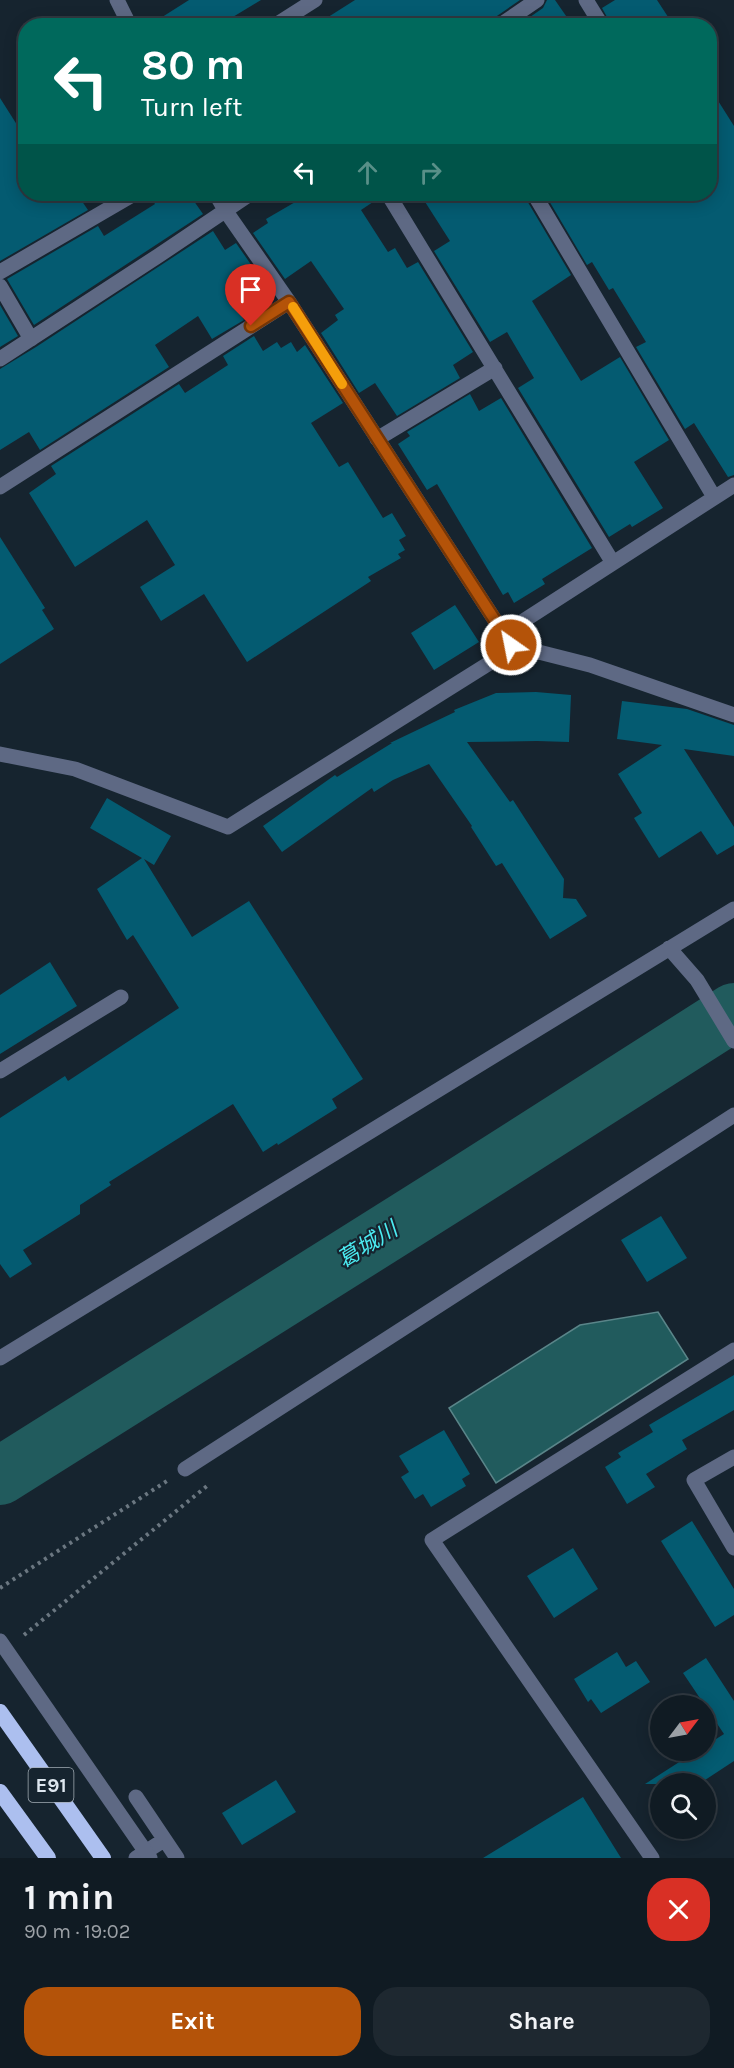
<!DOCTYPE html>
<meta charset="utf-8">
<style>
body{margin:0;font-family:Karla,"Noto Sans JP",sans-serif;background:#1e2830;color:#f1f3f6;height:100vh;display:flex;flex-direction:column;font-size:22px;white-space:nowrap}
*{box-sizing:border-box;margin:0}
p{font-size:20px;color:#9ca1a6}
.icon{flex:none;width:33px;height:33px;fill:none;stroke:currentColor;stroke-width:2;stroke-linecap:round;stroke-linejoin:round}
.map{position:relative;height:1858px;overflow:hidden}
.drawer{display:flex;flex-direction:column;background:#101b23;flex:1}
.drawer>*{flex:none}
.top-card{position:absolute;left:18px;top:18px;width:699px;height:183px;border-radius:24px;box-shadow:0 3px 15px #0003,0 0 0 2px #303941;background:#00695c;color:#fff;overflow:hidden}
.needle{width:39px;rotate:58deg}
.fabs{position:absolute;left:650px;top:1695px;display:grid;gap:12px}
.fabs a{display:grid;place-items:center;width:66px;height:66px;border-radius:50%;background:#101b23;box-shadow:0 3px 15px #0003,0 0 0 2px #303941;font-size:30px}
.pin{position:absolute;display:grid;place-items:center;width:51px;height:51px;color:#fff;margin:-62px -26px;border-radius:50% 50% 50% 0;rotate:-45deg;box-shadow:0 0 6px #0007}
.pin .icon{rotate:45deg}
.me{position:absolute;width:66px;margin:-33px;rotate:327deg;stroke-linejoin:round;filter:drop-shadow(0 0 4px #0008)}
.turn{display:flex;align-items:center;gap:21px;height:126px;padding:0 24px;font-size:27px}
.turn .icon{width:78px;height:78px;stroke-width:2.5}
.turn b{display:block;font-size:42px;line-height:51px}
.lanes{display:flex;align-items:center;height:57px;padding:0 24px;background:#0003;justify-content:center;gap:30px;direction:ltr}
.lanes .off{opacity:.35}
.round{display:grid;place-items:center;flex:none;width:63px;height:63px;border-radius:24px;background:#1e2830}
.overview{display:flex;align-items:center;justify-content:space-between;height:102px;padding:0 24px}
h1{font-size:36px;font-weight:700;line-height:45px}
.button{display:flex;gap:12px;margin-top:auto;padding:12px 24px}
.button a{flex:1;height:69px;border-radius:24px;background:#b45309;color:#fff;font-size:24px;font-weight:700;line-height:69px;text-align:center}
.button a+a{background:#1e2830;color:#f1f3f6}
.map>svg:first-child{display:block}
.water{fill:#215b5d;stroke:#5a8589;stroke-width:1.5}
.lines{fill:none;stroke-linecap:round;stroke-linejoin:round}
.river{stroke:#215b5d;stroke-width:58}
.building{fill:#045b71}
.path{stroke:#6b7781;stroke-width:4;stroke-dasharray:3 4.5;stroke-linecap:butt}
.minor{stroke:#5e6984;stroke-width:15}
.trunk{stroke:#acbfef;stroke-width:16}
.minor-bridge{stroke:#5e6984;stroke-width:15}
.trunk-bridge{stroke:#acbfef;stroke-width:16}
.route-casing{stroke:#753606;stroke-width:15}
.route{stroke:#b45309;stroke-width:10}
.slow{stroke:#f59e0b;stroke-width:10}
.labels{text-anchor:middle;stroke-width:4.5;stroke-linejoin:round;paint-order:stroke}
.shield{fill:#16242f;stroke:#a2acb5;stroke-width:1.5}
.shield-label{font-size:20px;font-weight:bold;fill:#dee7ef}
.water-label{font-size:22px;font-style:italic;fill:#4bebf1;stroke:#16242f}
</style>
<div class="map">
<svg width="734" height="1858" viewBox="0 0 734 1858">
<rect width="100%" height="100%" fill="#16242f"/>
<path class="water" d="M 658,1312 L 688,1359 L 496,1483 L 449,1408 L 580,1325 Z"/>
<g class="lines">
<path class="river" d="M 0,1476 L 461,1186 L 734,1012"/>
</g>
<path class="building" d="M 189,0 L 261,0 L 218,26 L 148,26 Z
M 355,0 L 520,0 L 494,18 L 489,26 L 314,26 Z
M 547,0 L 555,0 L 573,26 L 517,26 L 543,8 Z
M 615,0 L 657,0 L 674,26 L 612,26 L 602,8 Z
M 710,88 L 734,126 L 734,475 L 728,477 L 694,423 L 685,429 L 636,347 L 646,342 L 613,288 L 609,290 L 592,262 L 587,265 L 545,194 L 710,194 Z
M 0,98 L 26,139 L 26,194 L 77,194 L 88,210 L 0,261 Z
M 148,194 L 189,194 L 203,214 L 34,325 L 7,279 L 98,226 L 104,236 L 155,204 Z
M 309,194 L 378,194 L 379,198 L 361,210 L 388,252 L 395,248 L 407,268 L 418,262 L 473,352 L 453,365 L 460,378 L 397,416 L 375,383 L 359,393 L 321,333 L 338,320 L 335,315 L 344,309 L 311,261 L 285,279 L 253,233 L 268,223 L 266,219 Z
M 420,194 L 524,194 L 526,199 L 571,275 L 532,301 L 581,381 L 620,357 L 669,440 L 634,462 L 663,508 L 632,527 L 630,524 L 609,537 L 518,388 L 534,378 L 507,332 L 490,342 L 434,251 L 450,241 Z
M 213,231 L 225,250 L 236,243 L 268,289 L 238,310 L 244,320 L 212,339 L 198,316 L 155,345 L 169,367 L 40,450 L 29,432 L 0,450 L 0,369 L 36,347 Z
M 0,305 L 18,336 L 0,347 Z
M 254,336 L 263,351 L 277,342 L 281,348 L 291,342 L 297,352 L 305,345 L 343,403 L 311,423 L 339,467 L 348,462 L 383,518 L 392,513 L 406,536 L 399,540 L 405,550 L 398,554 L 401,558 L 368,577 L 371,581 L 247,662 L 204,594 L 161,621 L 140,587 L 175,565 L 147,520 L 75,567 L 29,493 L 56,474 L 51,466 L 179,384 L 185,393 L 228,365 L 223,356 Z
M 470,394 L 479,411 L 501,398 L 592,548 L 542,579 L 545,584 L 514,603 L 508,592 L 503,595 L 437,484 L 427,490 L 398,444 L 410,436 L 407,432 Z
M 0,537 L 45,608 L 42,610 L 54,629 L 0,664 Z
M 455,605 L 479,642 L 434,670 L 411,633 Z
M 536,692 L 571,695 L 569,742 L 537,741 L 467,742 L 510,802 L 513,800 L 564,879 L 563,898 L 576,899 L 587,916 L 550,939 L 502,863 L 496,866 L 471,827 L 472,826 L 429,764 L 393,780 L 374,792 L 372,788 L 282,852 L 263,826 L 335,775 L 337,777 L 392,743 L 390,743 L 455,712 L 454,710 L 496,693 Z
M 622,701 L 687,709 L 734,725 L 734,756 L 684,749 L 734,827 L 734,845 L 717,855 L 701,831 L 659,858 L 634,818 L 642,813 L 618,774 L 662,745 L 617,739 Z
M 107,798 L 171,836 L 154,865 L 144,859 L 192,937 L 249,901 L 363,1079 L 332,1099 L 337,1108 L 278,1145 L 277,1143 L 263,1152 L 233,1104 L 109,1182 L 111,1185 L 80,1205 L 80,1214 L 23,1250 L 32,1264 L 10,1278 L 0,1264 L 0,1118 L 65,1076 L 68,1081 L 179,1008 L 133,935 L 127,940 L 97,889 L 142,858 L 90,828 Z
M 50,962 L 77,1006 L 0,1054 L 0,995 Z
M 661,1216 L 687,1258 L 647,1282 L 621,1240 Z
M 734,1375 L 734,1410 L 682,1440 L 687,1449 L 646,1474 L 655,1487 L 627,1504 L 605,1467 L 621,1457 L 618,1453 L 653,1432 L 649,1425 Z
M 444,1430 L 470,1474 L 462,1479 L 466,1486 L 431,1507 L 423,1494 L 415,1499 L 401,1477 L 409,1472 L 399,1456 Z
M 692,1521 L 734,1589 L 734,1615 L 715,1627 L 661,1541 Z
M 573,1548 L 598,1589 L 554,1618 L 527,1576 Z
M 617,1652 L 626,1667 L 636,1661 L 650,1682 L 601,1713 L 591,1699 L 588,1702 L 574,1679 Z
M 706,1658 L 734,1701 L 734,1761 L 699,1784 L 645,1784 L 698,1750 L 705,1750 L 705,1746 L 724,1734 L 683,1673 Z
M 276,1780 L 296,1812 L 242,1845 L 222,1813 Z
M 583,1797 L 621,1858 L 483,1858 Z"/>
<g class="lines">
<path class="path" d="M 0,1588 L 167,1481
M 24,1635 L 207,1486"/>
<path class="minor" d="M 117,0 L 130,26
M 586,0 L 602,26
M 274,26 L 315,0
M 499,26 L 537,0
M 216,194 L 225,210 L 289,302 L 511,645 L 590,665 L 734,715
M 388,194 L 613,563
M 534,194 L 714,497
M 0,272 L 134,194
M 0,286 L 31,339
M 0,359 L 158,256 L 250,194
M 377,439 L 495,368
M 0,487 L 289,302
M 0,754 L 75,769 L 228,827 L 504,654 L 511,645 L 517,625 L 734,485
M 669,948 L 697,980 L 734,1041
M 0,1071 L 121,997
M 0,1358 L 734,909
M 734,1457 L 694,1480 L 734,1548
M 185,1469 L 734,1115
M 136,1797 L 177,1858
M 136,1858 L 164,1840
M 652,1858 L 432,1540 L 734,1350"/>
<path class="trunk" d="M 0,1792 L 48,1858"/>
<path class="minor-bridge" d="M 0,1641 L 150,1858"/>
<path class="trunk-bridge" d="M 0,1712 L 103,1858"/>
</g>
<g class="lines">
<g class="route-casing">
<path id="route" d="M 251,326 L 289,302 L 511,645"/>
</g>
<use href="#route" class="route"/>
<path class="slow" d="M 293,307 L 342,384"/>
</g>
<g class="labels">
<rect class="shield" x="28.5" y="1768" width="45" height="34" rx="4.5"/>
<g class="shield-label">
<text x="51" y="1792">E91</text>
</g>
<g class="water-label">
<text transform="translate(367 1244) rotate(-32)" y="8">葛城川</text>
</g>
</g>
</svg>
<div class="fabs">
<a><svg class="needle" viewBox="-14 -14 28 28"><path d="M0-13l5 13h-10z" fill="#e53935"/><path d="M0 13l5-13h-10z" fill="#9ca1a6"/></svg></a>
<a><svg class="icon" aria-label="search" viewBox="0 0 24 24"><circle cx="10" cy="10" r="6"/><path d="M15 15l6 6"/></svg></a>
</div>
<div class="pin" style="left:251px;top:326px;background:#d93025"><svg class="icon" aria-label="arrive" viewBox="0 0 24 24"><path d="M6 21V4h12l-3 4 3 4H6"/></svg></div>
<svg class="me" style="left:511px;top:645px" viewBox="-20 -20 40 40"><circle r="17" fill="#b45309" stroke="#fff" stroke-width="3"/><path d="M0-11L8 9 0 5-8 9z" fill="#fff"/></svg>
<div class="top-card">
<div class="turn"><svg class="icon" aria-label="left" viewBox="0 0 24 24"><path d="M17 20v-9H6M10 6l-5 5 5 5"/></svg><div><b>80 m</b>Turn left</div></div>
<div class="lanes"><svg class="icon" aria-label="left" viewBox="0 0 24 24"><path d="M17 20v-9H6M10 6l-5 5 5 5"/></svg><svg class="icon off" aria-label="ahead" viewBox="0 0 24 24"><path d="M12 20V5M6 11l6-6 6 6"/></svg><svg class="icon off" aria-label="right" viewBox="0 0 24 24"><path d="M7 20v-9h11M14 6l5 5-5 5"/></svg></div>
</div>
</div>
<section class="drawer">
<div class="overview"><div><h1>1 min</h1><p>90 m · 19:02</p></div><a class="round" style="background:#d93025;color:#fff"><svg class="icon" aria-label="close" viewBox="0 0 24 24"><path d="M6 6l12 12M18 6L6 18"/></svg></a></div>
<div class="button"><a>Exit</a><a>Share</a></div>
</section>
